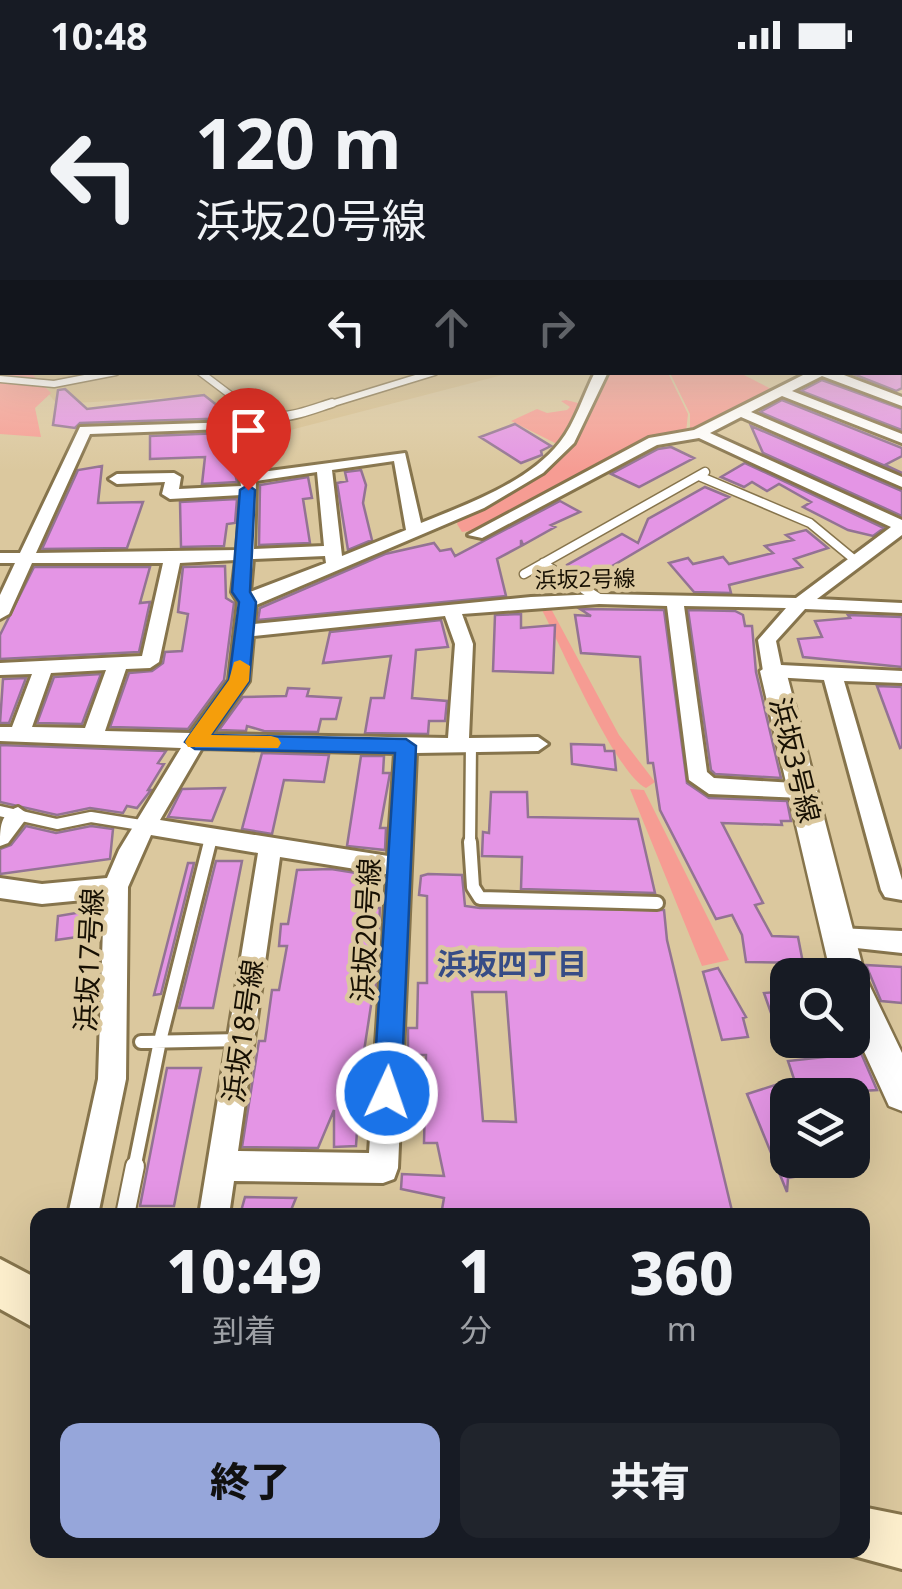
<!DOCTYPE html>
<html lang="ja">
<meta charset="utf-8">
<style>
body{margin:0;font-family:"Noto Sans","Noto Sans JP",sans-serif;background:#20242c;color:#f1f3f6;height:100vh;display:flex;flex-direction:column;font-size:38px;white-space:nowrap}
*{box-sizing:border-box;margin:0}
p{font-size:32px;color:#9ea1a6}
.icon{flex:none;width:55px;height:55px;fill:none;stroke:currentColor;stroke-width:2;stroke-linecap:round;stroke-linejoin:round}
.map{position:relative;flex:1;overflow:hidden}
.sheet{position:absolute;left:30px;top:1138px;width:840px;height:350px;display:flex;flex-direction:column;background:#171b24;border-radius:20px;box-shadow:0 10px 40px #0002}
.sheet>*{flex:none}
.hud{position:absolute;left:0px;top:0px;width:902px;height:305px;box-shadow:0 10px 40px #0002;background:#171b24;color:#f1f3f6;overflow:hidden}
.tools{position:absolute;left:770px;top:888px;display:grid;gap:20px}
.tools a{display:grid;place-items:center;width:100px;height:100px;border-radius:20px;background:#171b24;box-shadow:0 10px 40px #0002;font-size:50px}
.pin{position:absolute;display:grid;place-items:center;width:85px;height:85px;color:#fff;margin:-102px -42px;border-radius:50% 50% 50% 0;rotate:-45deg;box-shadow:0 0 10px #0007}
.pin .icon{rotate:45deg}
.me{position:absolute;width:110px;margin:-55px;rotate:3deg;stroke-linejoin:round;filter:drop-shadow(0 0 8px #0008)}
.turn{display:flex;align-items:center;gap:35px;height:210px;padding:0 30px;font-size:45px}
.turn .icon{width:130px;height:130px;stroke-width:2.5}
.turn b{display:block;font-size:70px;line-height:85px}
.lanes{display:flex;align-items:center;height:95px;padding:0 30px;background:#0003;justify-content:center;gap:50px;direction:ltr}
.lanes .off{opacity:.35}
.eta{display:flex;justify-content:space-evenly;align-items:center;height:170px;text-align:center}
.eta b{font-size:60px;font-weight:800;line-height:70px}
.primary-button{display:flex;gap:20px;margin-top:auto;padding:20px 30px}
.primary-button a{flex:1;height:115px;border-radius:20px;background:#96a6da;color:#111;font-size:40px;font-weight:800;line-height:115px;text-align:center}
.primary-button a+a{background:#20242c;color:#f1f3f6}
.status{display:flex;justify-content:space-between;align-items:center;height:70px;padding:0 50px;background:#171b24;direction:ltr}
.status svg{height:28px;fill:currentColor}
.map>svg:first-child{display:block}
.built{fill:#d5be8d}
.green{fill:#f69c93}
.building{fill:#e495e5;stroke:#937393;stroke-width:2.5;fill-rule:evenodd}
.lines{fill:none;stroke-linecap:round;stroke-linejoin:round}
.service-far4-casing{stroke:#86744c;stroke-width:9}
.service-far3-casing{stroke:#86744c;stroke-width:11}
.service-far2-casing{stroke:#86744c;stroke-width:15}
.service-far1-casing{stroke:#86744c;stroke-width:18}
.service-casing{stroke:#86744c;stroke-width:22}
.minor-casing{stroke:#86744c;stroke-width:6}
.tertiary-casing{stroke:#86744c;stroke-width:5}
.secondary-casing{stroke:#86744c;stroke-width:6}
.service-far4{stroke:#fff;stroke-width:6}
.service-far3{stroke:#fff;stroke-width:8}
.service-far2{stroke:#fff;stroke-width:10}
.service-far1{stroke:#fff;stroke-width:12}
.service{stroke:#fff;stroke-width:18}
.minor{fill:#fff;fill-rule:evenodd}
.tertiary{fill:#fff;fill-rule:evenodd}
.secondary{fill:#fdefcd;fill-rule:evenodd}
.route{fill:#1a73e8;stroke:#114b97;stroke-width:2.5}
.slow{fill:#f59e0b}
.labels{text-anchor:middle;stroke-width:9;stroke-linejoin:round;paint-order:stroke}
.far-street-label{font-size:22px;fill:#171003;stroke:#dbc89e}
.street-label{font-size:28px;fill:#171003;stroke:#dbc89e}
.neighbourhood-label{font-size:30px;font-weight:bold;fill:#364c86;stroke:#dbc89e}
</style>
<div class="status"><b>10:48</b><svg viewBox="0 0 49 12"><path d="M0 12V9h3v3zM5 12V6h3v6zM10 12V3h3v9zM15 12V0h3v12zM26 1h20v11H26zM47 4h2v5h-2z"/></svg></div>
<div class="map">
<svg width="902" height="1519" viewBox="0 0 902 1519">
<rect width="100%" height="100%" fill="#dbc89e"/>
<path class="built" d="M 31,303 L 510,303 L 275,364 L 182,327 L 57,334 Z"/>
<path class="green" d="M 0,272 L 2,302 L 31,303 L 51,323 L 35,338 L 41,367 L 0,364 Z
M 605,303 L 668,303 L 688,344 L 686,362 L 654,369 L 480,459 L 462,462 L 457,454 L 460,446 L 557,389 Z
M 670,303 L 740,303 L 775,321 L 690,364 L 690,344 Z
M 566,330 L 582,334 L 561,376 L 511,351 L 537,339 L 547,343 L 567,340 L 570,337 L 561,331 Z
M 549,535 L 619,665 L 655,712 L 646,718 C 616,704 560,574 541,538 Z
M 630,719 L 644,720 L 729,890 L 702,896 Z"/>
<path class="building" d="M 848,302 L 902,302 L 902,318 L 896,321 Z
M 822,310 L 902,339 L 902,360 L 801,321 Z
M 65,319 L 87,339 L 204,325 L 218,336 L 229,332 L 263,353 L 241,355 L 235,348 L 80,353 L 75,358 L 53,355 L 58,320 Z
M 782,330 L 902,378 L 902,386 L 885,395 L 902,403 L 760,342 Z
M 515,354 L 551,376 L 541,381 L 542,385 L 521,393 L 480,367 Z
M 751,356 L 902,421 L 902,446 L 763,383 Z
M 222,363 L 228,377 L 225,389 L 232,389 L 237,412 L 202,414 L 205,387 L 150,389 L 150,366 Z
M 671,377 L 694,388 L 639,417 L 611,404 L 658,379 Z
M 745,393 L 884,458 L 873,466 L 848,460 L 803,437 L 811,432 L 779,414 L 767,421 L 752,412 L 744,417 L 721,407 Z
M 102,396 L 98,433 L 143,432 L 127,478 L 42,479 L 78,400 Z
M 361,400 L 366,415 L 363,433 L 372,470 L 348,480 L 337,413 L 347,411 L 345,402 Z
M 308,407 L 312,428 L 303,429 L 310,473 L 259,475 L 260,415 Z
M 705,417 L 729,427 L 585,512 L 568,500 L 567,495 L 622,464 L 638,473 L 648,449 Z
M 237,429 L 235,453 L 227,454 L 224,476 L 181,477 L 180,432 Z
M 560,431 L 580,442 L 551,455 L 555,457 L 523,475 L 521,470 L 521,476 L 497,489 L 506,526 L 258,550 L 260,538 L 385,484 L 434,473 L 440,481 L 451,479 L 455,486 Z
M 806,460 L 828,478 L 794,489 L 802,497 L 729,515 L 731,523 L 694,522 L 669,493 L 688,488 L 693,494 L 723,487 L 729,494 L 773,483 L 765,476 L 793,470 L 786,465 Z
M 225,496 L 226,528 L 234,533 L 224,610 L 188,659 L 110,657 L 129,603 L 152,601 L 163,593 L 165,582 L 182,581 L 188,544 L 178,542 L 183,497 Z
M 34,497 L 150,497 L 140,533 L 150,532 L 139,582 L 0,589 L 0,565 Z
M 580,539 L 664,540 L 687,713 L 709,728 L 787,731 L 791,751 L 781,751 L 782,755 L 722,753 L 763,833 L 755,835 L 772,866 L 798,867 L 803,893 L 746,892 L 742,865 L 732,845 L 716,849 L 660,740 L 653,693 L 648,693 L 640,587 L 581,583 L 575,545 L 591,546 Z
M 688,540 L 735,541 L 743,545 L 745,556 L 752,556 L 756,602 L 781,708 L 715,704 L 711,700 Z
M 521,544 L 521,558 L 555,555 L 553,603 L 493,601 L 495,545 Z
M 848,545 L 902,547 L 902,597 L 803,587 L 798,569 L 822,567 L 815,551 L 850,548 Z
M 441,550 L 448,577 L 416,580 L 412,628 L 447,631 L 445,651 L 429,651 L 428,664 L 365,663 L 371,628 L 384,628 L 391,586 L 323,593 L 330,562 Z
M 101,604 L 82,654 L 37,653 L 54,607 Z
M 26,608 L 9,653 L 0,653 L 3,609 Z
M 877,616 L 902,617 L 902,677 L 900,678 Z
M 288,618 L 309,619 L 307,626 L 341,628 L 336,649 L 321,649 L 318,662 L 264,661 L 247,656 L 246,661 L 219,660 L 243,627 L 286,626 Z
M 571,674 L 604,675 L 605,681 L 614,681 L 616,700 L 572,694 Z
M 0,675 L 166,681 L 158,693 L 164,694 L 148,720 L 151,720 L 137,738 L 127,736 L 123,743 L 90,738 L 57,745 L 0,732 Z
M 262,683 L 329,685 L 324,712 L 284,710 L 272,764 L 242,759 Z
M 361,686 L 384,686 L 383,703 L 390,703 L 380,758 L 386,758 L 385,780 L 347,776 Z
M 225,718 L 212,751 L 168,747 L 182,719 Z
M 491,722 L 527,722 L 528,747 L 638,749 L 655,823 L 521,819 L 522,787 L 482,786 L 483,762 L 489,763 Z
M 26,756 L 56,763 L 91,756 L 113,759 L 110,789 L 0,804 L 0,779 L 11,775 Z
M 216,791 L 242,791 L 213,938 L 179,938 Z
M 188,793 L 194,793 L 161,924 L 154,925 Z
M 331,799 L 375,806 L 372,838 L 380,838 L 375,930 L 372,929 L 364,981 L 362,1043 L 368,1043 L 367,1062 L 357,1061 L 356,1076 L 334,1077 L 334,1040 L 318,1078 L 242,1077 L 259,971 L 265,971 L 272,920 L 279,920 L 287,876 L 279,876 L 281,854 L 288,854 L 297,800 Z
M 428,804 L 462,805 L 465,836 L 480,838 L 664,840 L 667,870 L 733,1145 L 441,1145 L 444,1128 L 401,1119 L 402,1104 L 444,1106 L 437,1073 L 424,1073 L 426,985 L 408,985 L 408,958 L 417,958 L 418,913 L 427,913 L 427,826 L 419,825 L 421,806 ZM 472,922 L 506,922 L 516,1052 L 483,1051 Z
M 100,839 L 99,864 L 56,870 L 58,846 Z
M 866,895 L 902,897 L 902,933 L 881,931 Z
M 718,898 L 746,947 L 743,948 L 748,967 L 722,970 L 703,902 Z
M 788,921 L 788,944 L 772,946 L 764,923 Z
M 861,983 L 877,1020 L 788,1025 L 788,1090 L 838,1090 L 839,1099 L 788,1108 L 787,1122 L 747,1024 L 794,1009 L 788,991 Z
M 167,998 L 201,998 L 174,1136 L 140,1136 Z
M 245,1127 L 296,1128 L 289,1145 L 240,1145 Z"/>
<g class="lines">
<g class="service-far4-casing">
<path id="service-far4" d="M 200,302 L 245,336
M 0,309 L 54,314 L 116,302
M 324,336 L 435,302"/>
</g>
<g class="service-far3-casing">
<path id="service-far3" d="M 242,333 C 272,357 298,344 332,333
M 699,406 L 810,453 L 856,491
M 543,493 L 595,527
M 524,504 L 705,402"/>
</g>
<g class="service-far2-casing">
<path id="service-far2" d="M 591,524 L 599,529
M 0,741 L 57,754 L 91,747 L 147,756
M 209,775 L 211,768
M 470,775 L 471,673"/>
</g>
<g class="service-far1-casing">
<path id="service-far1" d="M 470,772 L 473,817 L 480,828 L 657,833
M 141,972 L 241,970
M 134,1099 L 160,971 L 210,772"/>
</g>
<g class="service-casing">
<path id="service" d="M 125,1145 L 135,1096"/>
</g>
<g class="minor-casing">
<path id="minor" d="M 595,302 L 608,302 L 574,373 L 543,403 L 484,438 L 256,535 L 254,554 L 531,527 L 599,524 L 796,528 L 891,457 L 699,368 L 657,375 L 482,468 L 468,465 L 649,368 L 694,360 L 809,302 L 836,302 L 902,327 L 902,336 L 822,306 L 792,321 L 902,364 L 902,373 L 782,326 L 751,342 L 902,407 L 902,417 L 741,347 L 710,363 L 902,450 L 902,465 L 817,529 L 902,533 L 902,543 L 805,539 L 776,571 L 781,595 L 902,601 L 902,613 L 844,611 L 902,810 L 902,830 L 885,827 L 881,820 L 824,610 L 773,607 L 763,601 L 758,570 L 786,538 L 684,536 L 707,702 L 714,708 L 810,714 L 813,720 L 802,728 L 709,724 L 689,710 L 667,536 L 599,534 L 462,544 L 473,574 L 469,668 L 538,667 L 548,674 L 538,681 L 416,683 L 398,1098 L 394,1109 L 383,1113 L 234,1111 L 229,1145 L 199,1145 L 258,783 L 151,765 L 128,817 L 126,1009 L 98,1145 L 68,1145 L 98,1009 L 104,828 L 42,834 L 0,828 L 0,808 L 42,814 L 107,808 L 119,780 L 181,678 L 0,671 L 0,657 L 12,657 L 32,604 L 0,605 L 0,593 L 142,586 L 163,493 L 32,493 L 9,544 L 0,549 L 0,525 L 15,493 L 0,493 L 0,483 L 20,483 L 80,357 L 235,352 L 247,373 L 254,403 L 405,383 L 421,453 C 467,434 528,413 560,372 C 575,353 584,324 595,302 ZM 225,359 L 238,393 L 241,416 L 179,419 L 181,407 L 174,403 L 117,404 L 109,409 L 117,414 L 165,412 L 162,424 L 170,429 L 241,425 L 237,480 L 36,483 L 90,364 ZM 394,391 L 406,460 L 342,486 L 332,400 ZM 317,402 L 324,476 L 254,479 L 256,411 ZM 325,486 L 326,493 L 250,522 L 253,489 ZM 236,490 L 232,522 L 238,532 L 229,610 L 190,663 L 105,661 L 126,599 L 150,598 L 159,592 L 180,493 ZM 445,546 L 455,574 L 448,668 L 212,664 L 249,611 L 253,566 ZM 106,600 L 85,658 L 32,657 L 51,603 ZM 202,678 L 395,683 L 388,786 L 160,750 ZM 280,787 L 387,804 L 369,1083 L 238,1081 Z
M 18,737 L 29,745 L 8,773 L 0,776 C 0,758 0,743 18,737 Z
M 838,858 L 902,861 L 902,883 L 829,875 L 826,868 L 829,861 Z"/>
</g>
<g class="tertiary-casing">
<path id="tertiary" d="M 773,593 L 786,601 L 865,906 L 902,983 L 902,1041 L 889,1036 L 852,955 L 852,905 L 831,905 L 760,601 Z"/>
</g>
<g class="secondary-casing">
<path id="secondary" d="M 0,1189 L 38,1209 L 38,1260 L 0,1239 Z
M 862,1437 L 902,1445 L 902,1499 L 843,1483 L 842,1480 L 862,1480 Z"/>
</g>
<use href="#service-far4" class="service-far4"/>
<use href="#service-far3" class="service-far3"/>
<use href="#service-far2" class="service-far2"/>
<use href="#service-far1" class="service-far1"/>
<use href="#service" class="service"/>
<use href="#minor" class="minor"/>
<use href="#tertiary" class="tertiary"/>
<use href="#secondary" class="secondary"/>
</g>
<linearGradient id="sky" x2="0" y2="1"><stop stop-color="#63a7cb"/><stop offset="0.47" stop-color="#efe6d3"/><stop offset="1" stop-color="#efe6d3" stop-opacity="0"/></linearGradient>
<rect width="902" height="401" fill="url(#sky)"/>
<path class="route" d="M 248,415 L 255,420 L 250,522 L 256,532 L 249,611 L 211,665 L 406,669 L 416,676 L 401,1023 L 397,1033 L 387,1037 L 377,1033 L 373,1023 L 395,683 L 195,679 L 185,672 L 229,610 L 239,532 L 232,522 L 240,420 Z"/>
<path class="slow" d="M 240,590 L 250,596 L 249,611 L 211,665 L 271,666 L 278,668 L 281,673 L 278,678 L 188,677 L 185,672 L 188,667 L 229,610 L 234,592 Z"/>
<g class="labels">
<g class="far-street-label">
<text transform="translate(585 509) rotate(-1)" y="8">浜坂2号線</text>
</g>
<g class="street-label">
<text transform="translate(795 690) rotate(76)" y="10">浜坂3号線</text>
<text transform="translate(366 860) rotate(-87)" y="10">浜坂20号線</text>
<text transform="translate(89 890) rotate(-87)" y="10">浜坂17号線</text>
<text transform="translate(243 961) rotate(-82)" y="10">浜坂18号線</text>
</g>
<g class="neighbourhood-label">
<text x="512" y="905">浜坂四丁目</text>
</g>
</g>
</svg>
<div class="tools">
<a><svg class="icon" aria-label="search" viewBox="0 0 24 24"><circle cx="10" cy="10" r="6"/><path d="M15 15l6 6"/></svg></a>
<a><svg class="icon" aria-label="layers" viewBox="0 0 24 24"><path d="M12 4l9 5-9 5-9-5zM3 14l9 5 9-5"/></svg></a>
</div>
<div class="pin" style="left:248px;top:420px;background:#d93025"><svg class="icon" aria-label="arrive" viewBox="0 0 24 24"><path d="M6 21V4h12l-3 4 3 4H6"/></svg></div>
<svg class="me" style="left:387px;top:1023px" viewBox="-20 -20 40 40"><circle r="17" fill="#1a73e8" stroke="#fff" stroke-width="3"/><path d="M0-11L8 9 0 5-8 9z" fill="#fff"/></svg>
<div class="hud">
<div class="turn"><svg class="icon" aria-label="left" viewBox="0 0 24 24"><path d="M17 20v-9H6M10 6l-5 5 5 5"/></svg><div><b>120 m</b>浜坂20号線</div></div>
<div class="lanes"><svg class="icon" aria-label="left" viewBox="0 0 24 24"><path d="M17 20v-9H6M10 6l-5 5 5 5"/></svg><svg class="icon off" aria-label="ahead" viewBox="0 0 24 24"><path d="M12 20V5M6 11l6-6 6 6"/></svg><svg class="icon off" aria-label="right" viewBox="0 0 24 24"><path d="M7 20v-9h11M14 6l5 5-5 5"/></svg></div>
</div>
<section class="sheet">
<div class="eta">
<div><b>10:49</b><p>到着</p></div>
<div><b>1</b><p>分</p></div>
<div><b>360</b><p>m</p></div>
</div>
<div class="primary-button"><a>終了</a><a>共有</a></div>
</section>
</div>
